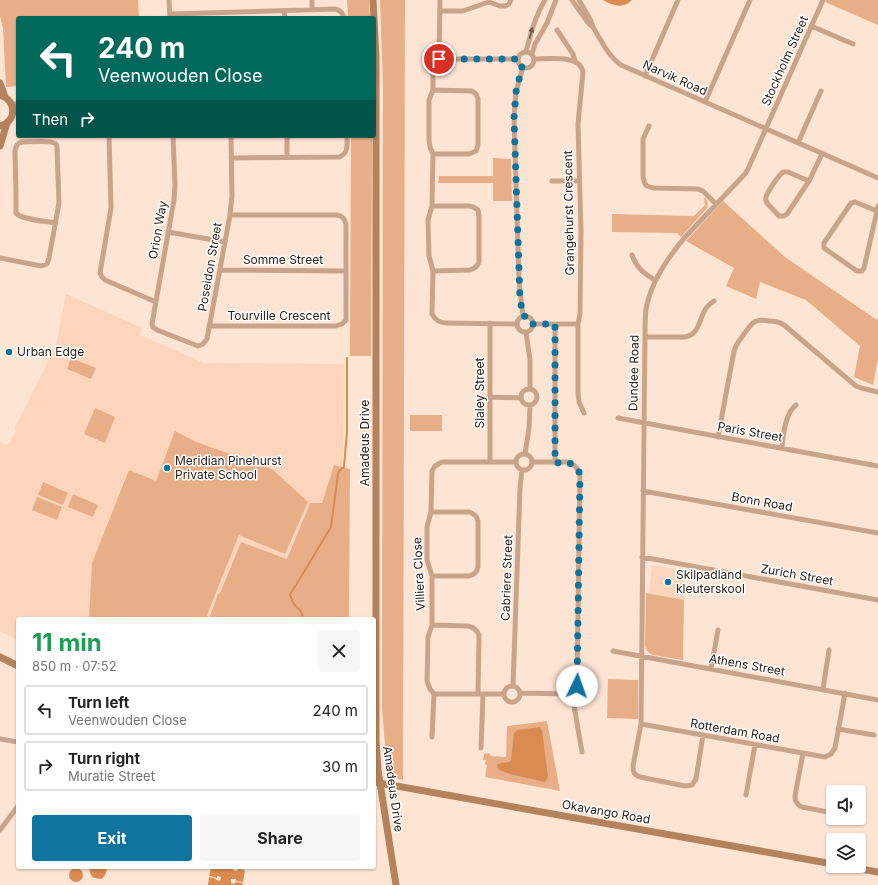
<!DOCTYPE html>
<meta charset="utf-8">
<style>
body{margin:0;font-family:Inter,sans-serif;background:#f6f6f6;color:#222;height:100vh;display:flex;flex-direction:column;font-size:15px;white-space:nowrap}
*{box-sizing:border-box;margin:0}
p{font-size:13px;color:#767676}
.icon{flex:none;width:22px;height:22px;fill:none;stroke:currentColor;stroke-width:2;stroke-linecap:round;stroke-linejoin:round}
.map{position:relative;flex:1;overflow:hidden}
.panel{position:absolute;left:16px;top:617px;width:360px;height:252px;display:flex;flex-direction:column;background:#fff;border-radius:4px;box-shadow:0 1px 3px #0004}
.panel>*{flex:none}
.banner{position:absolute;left:16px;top:16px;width:360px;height:122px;border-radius:4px;box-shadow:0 1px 3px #0004;background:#00695c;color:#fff;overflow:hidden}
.tools{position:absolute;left:826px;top:785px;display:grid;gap:8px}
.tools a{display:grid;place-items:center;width:40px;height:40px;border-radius:4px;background:#fff;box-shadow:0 1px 3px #0004;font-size:20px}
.pin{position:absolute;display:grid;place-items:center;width:34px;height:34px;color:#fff;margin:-17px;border:2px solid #fff;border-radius:50%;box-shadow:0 1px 4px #0007}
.me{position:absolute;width:44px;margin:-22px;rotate:3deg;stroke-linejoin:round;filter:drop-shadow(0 0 3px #0008)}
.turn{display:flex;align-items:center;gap:14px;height:84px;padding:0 16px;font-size:18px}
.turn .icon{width:52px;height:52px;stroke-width:2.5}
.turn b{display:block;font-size:28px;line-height:34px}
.then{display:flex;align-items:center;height:38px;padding:0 16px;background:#0003;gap:8px;font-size:15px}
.round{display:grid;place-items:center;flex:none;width:42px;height:42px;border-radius:4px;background:#f6f6f6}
.overview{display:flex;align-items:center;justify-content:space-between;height:68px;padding:0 16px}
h1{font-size:24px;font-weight:700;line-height:30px;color:#1e9e55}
.cta{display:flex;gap:8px;margin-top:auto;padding:8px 16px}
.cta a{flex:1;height:46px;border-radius:4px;background:#0f73a0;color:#fff;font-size:16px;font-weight:700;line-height:46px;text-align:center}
.cta a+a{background:#f6f6f6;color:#222}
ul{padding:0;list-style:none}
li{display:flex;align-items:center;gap:12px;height:50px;margin:0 8px 6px;padding:0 8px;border:2px solid #e0e0e0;border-radius:4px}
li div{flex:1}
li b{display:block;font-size:15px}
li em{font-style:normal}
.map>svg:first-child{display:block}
.built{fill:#fcd5bc}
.green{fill:#e8ae87}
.water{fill:#d98b52}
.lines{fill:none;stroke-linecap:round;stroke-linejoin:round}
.stream{stroke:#d98b52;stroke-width:2}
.street{stroke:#c8a48c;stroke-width:5}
.secondary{stroke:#b5825e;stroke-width:7}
.oneway{fill:#725c4d}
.route{stroke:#0f73a0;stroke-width:7;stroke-dasharray:0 12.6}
.poi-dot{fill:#0f73a0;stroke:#fff;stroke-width:1.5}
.labels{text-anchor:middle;stroke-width:3;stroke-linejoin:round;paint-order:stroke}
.street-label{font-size:12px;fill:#2c2119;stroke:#fff}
.poi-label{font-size:12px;fill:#2c2119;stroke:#fff;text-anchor:start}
</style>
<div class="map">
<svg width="878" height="885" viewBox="0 0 878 885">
<rect width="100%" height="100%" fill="#fee4d3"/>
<path class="built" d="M 66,294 L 142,328 L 140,335 L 204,363 L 344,364 L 343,451 L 342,454 L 343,460 L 341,467 L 334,466 L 322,503 L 310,503 L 287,559 L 241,542 L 210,616 L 211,619 L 18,619 L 18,641 L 0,631 L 0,442 L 5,445 L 10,443 L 16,431 L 15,427 L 56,345 Z
M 652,565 L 685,571 L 684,600 L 649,594 Z"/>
<path class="green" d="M 0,0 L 138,0 L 139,18 L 18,18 L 18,86 L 6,87 L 3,28 L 0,16 Z
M 347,0 L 369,0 L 370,18 L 348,18 Z
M 380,0 L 405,0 L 403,780 L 392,778 L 387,772 L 382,707 L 383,85 Z
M 826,0 L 878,0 L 878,25 L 825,2 Z
M 351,136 L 372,136 L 371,356 L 350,356 Z
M 493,158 L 511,159 L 512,201 L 493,201 L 493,183 L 438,183 L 439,176 L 493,176 Z
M 705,197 L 708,203 L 707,208 L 681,237 L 677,233 L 612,232 L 612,214 L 694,216 L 705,205 L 704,199 Z
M 723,201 L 785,257 L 877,320 L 878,317 L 878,359 L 873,385 L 854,377 L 860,346 L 806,300 L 760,282 L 756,299 L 726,286 L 734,268 L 686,241 Z
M 71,358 L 96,368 L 91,379 L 67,369 Z
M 95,408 L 115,417 L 105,443 L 84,434 Z
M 410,415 L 442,415 L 442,431 L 410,431 Z
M 175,431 L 196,442 L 272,469 L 308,502 L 285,554 L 239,535 L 207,615 L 208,619 L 89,619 L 92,563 L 129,470 L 156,481 Z
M 334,465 L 350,469 L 349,619 L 211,619 L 210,616 L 218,594 L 220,593 L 241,542 L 287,559 L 310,503 L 322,503 Z
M 43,482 L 68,493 L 63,505 L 38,495 Z
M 73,494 L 98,505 L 93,517 L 68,507 Z
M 37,497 L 62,507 L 57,520 L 32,510 Z
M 646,593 L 684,600 L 683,660 L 653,655 C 648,653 646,650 645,645 Z
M 608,679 L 638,680 L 638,719 L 607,718 Z
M 547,721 L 560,791 L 485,777 L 487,765 L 485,764 L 486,760 L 483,760 L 484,754 L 489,753 L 491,756 L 506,757 L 507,726 Z"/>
<path class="water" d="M 603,0 L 632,0 C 624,9 613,6 603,0 Z
M 540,727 L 542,730 L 548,777 L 545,782 L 510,774 L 499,770 L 497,766 L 497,765 C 502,761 507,764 511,761 L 514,733 L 517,730 Z
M 90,867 L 106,867 C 108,872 105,876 101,879 L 95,878 C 90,876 89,872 90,867 Z
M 211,867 L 223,868 L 223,867 L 234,867 L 233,870 L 237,871 L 238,869 L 245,870 L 243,882 L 236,881 L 236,879 L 231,879 L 231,883 L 235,884 L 235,882 L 243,883 L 242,885 L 208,885 L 209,877 L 216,879 L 216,880 L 220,881 L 221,877 L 217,876 L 217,878 L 209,876 Z
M69 875a7 7 0 1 1 14 0a7 7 0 1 1-14 0Z"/>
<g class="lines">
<path class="stream" d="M 303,619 C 303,612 299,609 294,604 C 292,601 291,598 290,594 L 296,585 L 331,527 L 338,474 L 339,471 L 344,467 L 347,431 L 347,358"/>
<path class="street" d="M 169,0 L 170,18
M 312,0 L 312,10
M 572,0 L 589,24 L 593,27
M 579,0 L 591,21 L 593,27 C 600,39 609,57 621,65 L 878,178
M 284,11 L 285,18
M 440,11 L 463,11 L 489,2 L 500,6 L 505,6 L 509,4 L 511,0
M 170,14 L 335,9 C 340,10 343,13 344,18
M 811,26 L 853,44
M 557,30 L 573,54 L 575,61
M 526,51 C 531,34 535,16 545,0
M518 60a8 8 0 1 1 16 0a8 8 0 1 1-16 0Z
M 532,54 L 535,44 L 547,23 L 556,0
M 439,59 L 440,0
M 534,59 C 548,59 580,54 583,72 L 578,124 L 581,230 L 580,314 L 578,324 L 578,393 L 579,402 L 584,413
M 523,67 L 516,92 L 514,118 L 519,281 L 523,316
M 645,76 L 678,0
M 433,90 L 472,91 L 476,94 L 478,99 L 478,145 L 476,151 L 469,154 L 433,154
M 705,102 L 750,0
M 11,103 L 18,105
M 649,126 L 643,139 L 643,177 L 645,184 L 647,186 L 653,188 L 698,189 L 703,191 L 716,204
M 109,136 L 111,208 L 100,273 L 102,277 L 105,280 L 156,302
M 173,136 L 175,185 L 174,200 L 152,324 L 153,327 L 157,330 L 198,346 L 203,344 L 207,339 L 230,215 L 232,196 L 231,136
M 798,143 L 821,91
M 287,157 L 287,136
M 231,158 L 339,157 C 349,153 347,145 347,136
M 552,181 L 579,181
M 809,181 L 788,172 L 783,172 C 778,176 768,191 766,197 C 765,200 766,200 767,203 L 779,216 L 784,216 L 787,214 L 809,181 L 822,154
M 432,206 L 469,206 L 473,207 L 478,210 L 479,216 L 479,262 C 477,267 474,269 470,270 L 433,271
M 877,211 L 855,202 L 851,203 L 824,243 L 824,248 L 857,271 L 862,271 L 864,268 L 877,211 L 878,206
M 168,232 L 225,242
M 632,255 C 637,268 643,273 655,280
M 0,258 L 41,266 L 47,264 L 49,258 L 59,203 L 57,148 C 57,145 57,144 54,143 C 50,140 28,142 22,142 C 17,143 16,146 15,151 L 16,197 L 16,213 C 22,220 46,221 56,223
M 220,270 L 346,271
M517 324a8 8 0 1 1 16 0a8 8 0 1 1-16 0Z
M 490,323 L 490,462
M 516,324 L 447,323 C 440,323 435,320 432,314 L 433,271 L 429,256 L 428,220 L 432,206 L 433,154 L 430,147 L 429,140 L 429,100 L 433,90 L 433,68 L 439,59 L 518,59
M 533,324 L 578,324
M 209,326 L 336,326 L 342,324 L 346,320 L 346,224 C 345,219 343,216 337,215 L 230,215
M 526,332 L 530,360 L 530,389
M 645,337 L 685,337 C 699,335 699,320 705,310 C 707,306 711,303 714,301
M521 397a8 8 0 1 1 16 0a8 8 0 1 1-16 0Z
M 490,397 L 521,398
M 618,418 L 878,466
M 718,437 L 734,351 C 736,344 740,340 744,334 C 752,323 754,318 769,321 C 775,321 780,322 784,325 L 856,386 L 861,388 L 878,392
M 782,448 C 783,435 785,413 796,405
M516 462a8 8 0 1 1 16 0a8 8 0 1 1-16 0Z
M 525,454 L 529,428 L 530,406
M 532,462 L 567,462 C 574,464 577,467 580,474 L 577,682 L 577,686 L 572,694 L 582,752
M 555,463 L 555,324
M 643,491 L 878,533
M 431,512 L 470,512 L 476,516 L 478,521 L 478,567 C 477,572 474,575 469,576 L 432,576
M 642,557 L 878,600
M 432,625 L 468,626 C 474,627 477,630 479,635 L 478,694
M 613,651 L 878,700
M 711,669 L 718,630
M504 694a8 8 0 1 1 16 0a8 8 0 1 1-16 0Z
M 513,686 L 520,488 L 522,470
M 823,689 L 829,650
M 520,693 L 572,694
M 434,694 L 504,694
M 641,724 L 825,757 L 831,754 L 835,748 L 845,693
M 838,729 L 874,735
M 703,735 L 696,779 L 692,785 L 685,786 L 640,777 C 634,775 633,772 633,766 L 641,724 L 645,337 C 645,327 645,318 646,309 C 651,281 668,257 686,236 L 745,174 L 748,169 L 823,0
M 432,737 L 434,694 L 430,689 L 427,681 L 428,637 L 432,625 L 432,576 L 427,560 L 427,527 L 431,512 L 432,471 L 435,466 L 442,462 L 515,462
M 0,739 L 18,742
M 481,748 L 483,695
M 803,753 L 795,796 C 795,802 797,805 802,807 L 833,813
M 746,795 L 755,745
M 859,801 L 861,788
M 0,830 L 18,806"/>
<path class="secondary" d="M 373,0 L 376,57 L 376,740 L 378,770 L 396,885
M 0,83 L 5,97
M 0,95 C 17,100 17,122 0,126
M 0,146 L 7,123
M 0,657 L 18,666
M 374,782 L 833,864
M 844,866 L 878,872"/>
</g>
<defs><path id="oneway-solid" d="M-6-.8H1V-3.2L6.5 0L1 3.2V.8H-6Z"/></defs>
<use class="oneway" href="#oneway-solid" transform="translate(531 33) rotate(-75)"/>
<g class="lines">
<path class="route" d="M 439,59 L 518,59 L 519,64 L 522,67 L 516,92 L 514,118 L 520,299 L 523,316 L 529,317 L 532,321 L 533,324 L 555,324 L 555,463 C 567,462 574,461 580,474 L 577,686"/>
</g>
<g class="poi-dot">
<circle cx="9" cy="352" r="4"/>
<circle cx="167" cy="468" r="4"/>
<circle cx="668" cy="582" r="4"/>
</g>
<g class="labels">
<g class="street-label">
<text transform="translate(785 61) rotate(-66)" y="4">Stockholm Street</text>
<text transform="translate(675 78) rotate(24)" y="4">Narvik Road</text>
<text transform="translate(569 213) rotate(-91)" y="4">Grangehurst Crescent</text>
<text transform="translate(158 230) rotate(-80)" y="4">Orion Way</text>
<text x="283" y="264">Somme Street</text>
<text transform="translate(210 267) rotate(-80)" y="4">Poseidon Street</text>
<text x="279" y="320">Tourville Crescent</text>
<text transform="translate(634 373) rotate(-89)" y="4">Dundee Road</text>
<text transform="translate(480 393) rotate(-90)" y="4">Slaley Street</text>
<text transform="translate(750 432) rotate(10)" y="4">Paris Street</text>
<text transform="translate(365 443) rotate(-90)" y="4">Amadeus Drive</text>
<text transform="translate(762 502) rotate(10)" y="4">Bonn Road</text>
<text transform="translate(419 574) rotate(-93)" y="4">Villiera Close</text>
<text transform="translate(797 575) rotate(10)" y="4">Zurich Street</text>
<text transform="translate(507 578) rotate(-88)" y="4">Cabriere Street</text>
<text transform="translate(747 665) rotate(10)" y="4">Athens Street</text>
<text transform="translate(735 731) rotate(10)" y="4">Rotterdam Road</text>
<text transform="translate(393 789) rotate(82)" y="4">Amadeus Drive</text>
<text transform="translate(606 812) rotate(10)" y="4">Okavango Road</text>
</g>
<g class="poi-label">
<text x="17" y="356">Urban Edge</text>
<text x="175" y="465">Meridian Pinehurst<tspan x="175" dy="14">Private School</tspan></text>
<text x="676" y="579">Skilpadland<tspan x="676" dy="14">kleuterskool</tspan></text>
</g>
</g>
</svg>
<div class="tools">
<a><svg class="icon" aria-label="sound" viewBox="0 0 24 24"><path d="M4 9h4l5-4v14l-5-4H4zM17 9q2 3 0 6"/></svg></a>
<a><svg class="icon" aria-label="layers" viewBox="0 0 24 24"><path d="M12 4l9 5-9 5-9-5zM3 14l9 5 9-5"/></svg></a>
</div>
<div class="pin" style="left:439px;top:59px;background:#d93025"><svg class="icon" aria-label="arrive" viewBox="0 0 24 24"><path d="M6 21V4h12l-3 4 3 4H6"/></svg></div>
<svg class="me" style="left:577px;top:686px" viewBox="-20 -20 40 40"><circle r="19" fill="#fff"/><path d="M0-13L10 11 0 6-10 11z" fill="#0f73a0"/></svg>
<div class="banner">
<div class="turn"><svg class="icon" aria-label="left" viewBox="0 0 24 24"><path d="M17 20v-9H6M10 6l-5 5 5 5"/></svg><div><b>240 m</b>Veenwouden Close</div></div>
<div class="then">Then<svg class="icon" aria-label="right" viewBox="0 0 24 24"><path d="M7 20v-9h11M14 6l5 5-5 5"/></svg></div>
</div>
<section class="panel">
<div class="overview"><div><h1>11 min</h1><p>850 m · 07:52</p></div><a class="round"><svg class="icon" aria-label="close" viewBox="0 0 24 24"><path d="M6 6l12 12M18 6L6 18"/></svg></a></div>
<ul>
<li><svg class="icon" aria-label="left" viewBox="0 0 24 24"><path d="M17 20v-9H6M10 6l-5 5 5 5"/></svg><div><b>Turn left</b><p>Veenwouden Close</p></div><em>240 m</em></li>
<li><svg class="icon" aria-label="right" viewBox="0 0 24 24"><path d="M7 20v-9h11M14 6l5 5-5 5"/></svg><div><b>Turn right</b><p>Muratie Street</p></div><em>30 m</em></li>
</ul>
<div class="cta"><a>Exit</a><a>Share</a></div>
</section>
</div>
